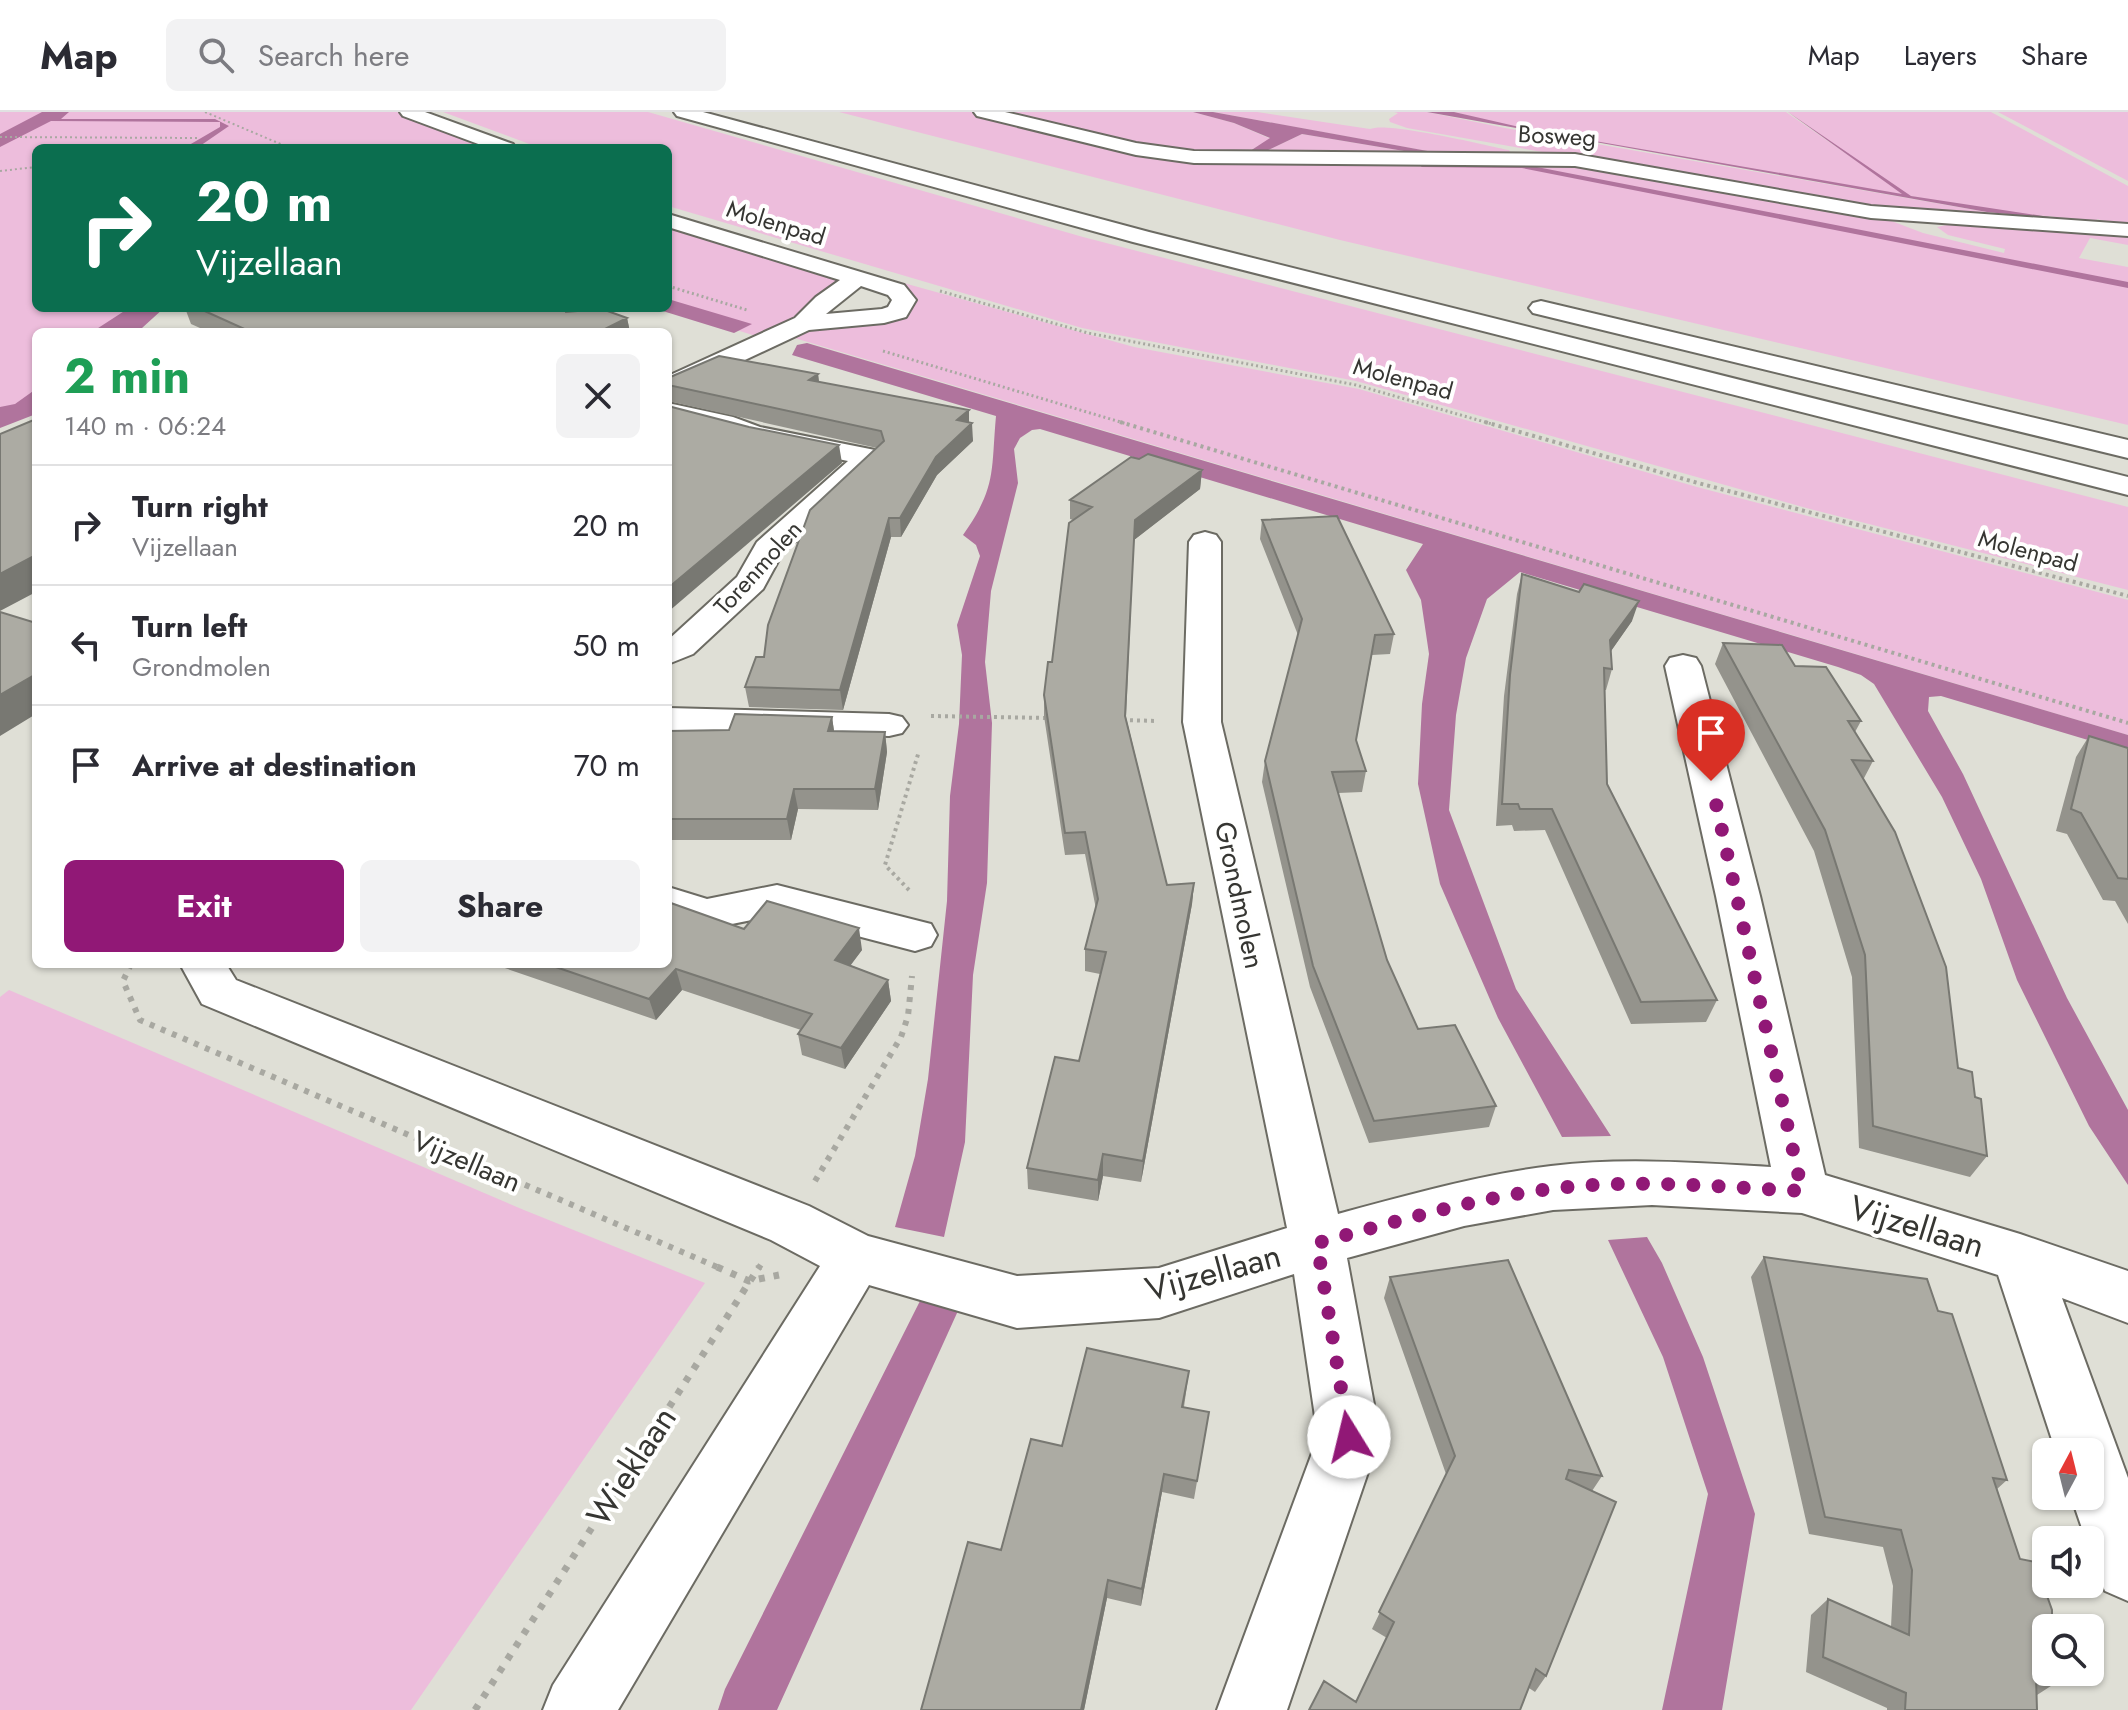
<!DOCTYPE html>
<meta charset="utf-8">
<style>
body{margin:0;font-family:Jost,sans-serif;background:#f2f2f3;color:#2b2b33;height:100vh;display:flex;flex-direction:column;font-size:30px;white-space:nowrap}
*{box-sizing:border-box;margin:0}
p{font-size:26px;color:#7c7c81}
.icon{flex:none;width:44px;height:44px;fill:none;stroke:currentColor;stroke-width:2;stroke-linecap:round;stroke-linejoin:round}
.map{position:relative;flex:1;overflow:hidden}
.details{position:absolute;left:32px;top:216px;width:640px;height:640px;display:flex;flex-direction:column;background:#fff;border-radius:12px;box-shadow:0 2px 6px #0004}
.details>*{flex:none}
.guide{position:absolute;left:32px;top:32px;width:640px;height:168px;border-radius:12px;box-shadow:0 2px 6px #0004;background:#0b6e4f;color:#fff;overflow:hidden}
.needle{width:52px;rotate:7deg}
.fabs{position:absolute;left:2032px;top:1326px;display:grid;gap:16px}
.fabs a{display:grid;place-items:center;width:72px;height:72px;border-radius:12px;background:#fff;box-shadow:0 2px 6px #0004;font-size:40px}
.pin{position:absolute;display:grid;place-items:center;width:68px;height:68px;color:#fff;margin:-82px -34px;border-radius:50% 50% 50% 0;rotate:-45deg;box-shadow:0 0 8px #0007}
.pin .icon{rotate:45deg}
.me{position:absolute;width:88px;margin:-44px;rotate:351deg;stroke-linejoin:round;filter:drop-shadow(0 0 6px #0008)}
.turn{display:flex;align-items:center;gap:28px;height:168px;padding:0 32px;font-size:36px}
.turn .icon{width:104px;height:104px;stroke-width:2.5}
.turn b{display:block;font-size:56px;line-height:68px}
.round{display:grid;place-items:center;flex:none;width:84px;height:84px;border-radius:12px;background:#f2f2f3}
.headline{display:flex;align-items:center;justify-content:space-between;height:136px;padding:0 32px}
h1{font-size:48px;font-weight:700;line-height:60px;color:#1e9e55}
.primary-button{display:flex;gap:16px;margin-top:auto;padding:16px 32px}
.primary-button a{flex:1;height:92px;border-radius:12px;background:#911876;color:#fff;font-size:32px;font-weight:700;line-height:92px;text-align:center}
.primary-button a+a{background:#f2f2f3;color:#2b2b33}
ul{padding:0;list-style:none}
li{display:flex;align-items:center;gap:24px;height:120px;padding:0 32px;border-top:2px solid #e1e1e2}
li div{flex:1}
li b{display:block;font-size:30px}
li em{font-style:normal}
header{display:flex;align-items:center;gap:48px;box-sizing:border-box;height:112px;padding:0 40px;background:#fff;border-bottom:2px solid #e1e1e2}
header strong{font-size:38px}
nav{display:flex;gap:44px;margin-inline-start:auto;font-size:28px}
.search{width:560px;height:72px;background:#f2f2f3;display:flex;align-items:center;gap:20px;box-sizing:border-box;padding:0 28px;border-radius:12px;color:#7c7c81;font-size:30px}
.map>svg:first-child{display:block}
.green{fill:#edbddc}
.water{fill:#b0749d}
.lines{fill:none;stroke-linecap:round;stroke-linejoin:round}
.stream{fill:#b0749d;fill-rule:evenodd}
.minor-casing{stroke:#6c6b63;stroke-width:4}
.highway-casing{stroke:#6c6b63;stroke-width:4}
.path-far4{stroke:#a8a8a1;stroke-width:2;stroke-dasharray:2 3;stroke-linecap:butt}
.path-far3{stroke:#a8a8a1;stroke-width:3;stroke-dasharray:2 3;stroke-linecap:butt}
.path-far2{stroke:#a8a8a1;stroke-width:4;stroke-dasharray:3 4;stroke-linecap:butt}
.path-far1{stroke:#a8a8a1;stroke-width:6;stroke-dasharray:5 7;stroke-linecap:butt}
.path{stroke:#a8a8a1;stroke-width:7;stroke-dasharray:6 9;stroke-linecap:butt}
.minor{fill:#fff;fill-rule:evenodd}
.highway{fill:#fff;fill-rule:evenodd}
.wall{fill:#94938c}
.shaded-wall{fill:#787872}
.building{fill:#acaba3;stroke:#787872;stroke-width:2}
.route{stroke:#911876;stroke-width:14;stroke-dasharray:0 25.2}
.labels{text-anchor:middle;stroke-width:8;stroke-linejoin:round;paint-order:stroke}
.far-street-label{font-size:24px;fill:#363632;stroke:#fffffe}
.street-label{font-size:28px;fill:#363632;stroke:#fffffe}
.near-street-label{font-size:34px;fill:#363632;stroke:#fffffe}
</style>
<header>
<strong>Map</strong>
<div class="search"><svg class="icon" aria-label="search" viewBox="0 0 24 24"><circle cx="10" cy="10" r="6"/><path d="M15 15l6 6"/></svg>Search here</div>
<nav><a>Map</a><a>Layers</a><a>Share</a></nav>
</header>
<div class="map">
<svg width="2128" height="1598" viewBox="0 0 2128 1598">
<rect width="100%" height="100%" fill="#dfdfd6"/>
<path class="green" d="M 0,0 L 412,0 L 504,36 L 36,36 L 36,196 L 151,196 L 120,220 L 36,220 L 36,285 L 0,312 Z
M 443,0 L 648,0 L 1083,125 L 2128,395 L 2128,478 L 1810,397 L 1356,269 L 1082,216 L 668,94 L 668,36 L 540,36 Z
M 839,0 L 981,0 L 1146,41 L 1577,52 L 1881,105 L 1923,121 L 2004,141 L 2005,137 L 1948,123 L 1937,115 L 1966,109 L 2128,120 L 2128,133 L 2090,126 L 2079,146 L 2128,155 L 2128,313 L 1340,128 Z
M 992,0 L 1193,0 L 1234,11 L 1271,27 L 1251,38 L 1264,40 L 1302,22 L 1428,43 L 1432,40 L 1213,0 L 1257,0 L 1370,17 C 1386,9 1485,33 1509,38 L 1513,45 L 1162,39 Z
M 1394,0 L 1427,0 L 1505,16 L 1987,100 L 2073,107 L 1990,98 L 1614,33 L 1505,13 L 1454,0 L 1786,0 L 1900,79 L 1788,0 L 1991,0 L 2128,74 L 2128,115 L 2097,107 L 2095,112 L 1830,91 L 1407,16 L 1390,10 L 1389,7 L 1398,1 Z
M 1998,0 L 2128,0 L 2128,69 Z
M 668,105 L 871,164 L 802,206 L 759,225 L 666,196 Z
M 882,165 L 1134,235 L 1359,277 L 1697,375 L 2128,488 L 2128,623 L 791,225 L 814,216 L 907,201 L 918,187 L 909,178 Z
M 9,878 L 524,1098 L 705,1171 L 411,1598 L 0,1598 L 0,885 Z"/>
<path class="water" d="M 42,0 L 69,0 L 61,7 L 215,7 L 229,14 L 197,36 L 184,36 L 220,15 L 220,10 L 51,9 L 0,35 L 0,22 Z
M 1193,0 L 1213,0 L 1433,40 L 1428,43 L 1302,22 L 1264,40 L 1250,39 L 1270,26 L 1234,11 Z
M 1427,0 L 1454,0 L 1537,19 L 1902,82 L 1788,0 L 1911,84 L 2076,109 L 1987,100 Z
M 668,187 L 752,212 L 734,221 L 653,196 L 668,196 Z
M 129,196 L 164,196 L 142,216 L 150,220 L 92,220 Z
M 807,231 L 2128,623 L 2128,640 L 1941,584 L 1929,585 L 1928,599 L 1963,662 L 2067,886 L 2128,998 L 2128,1073 L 2089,1014 L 2017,868 L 1981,767 L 1942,685 L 1874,572 L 1861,563 L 1838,555 L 1520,460 L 1487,487 L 1466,546 L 1456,603 L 1449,698 L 1516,877 L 1611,1024 L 1562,1025 L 1498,906 L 1440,772 L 1418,672 L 1422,592 L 1429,542 L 1421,488 L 1406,458 L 1423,432 L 1040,317 L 1032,318 L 1020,326 L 1014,337 L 1018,371 L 991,479 L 985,550 L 992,611 L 987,771 L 973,863 L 965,1030 L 944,1125 L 895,1115 L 915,1044 L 928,967 L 947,789 L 950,684 L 959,612 L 962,543 L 957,513 L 980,444 L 976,433 L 963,423 C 997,375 991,359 996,304 L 792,243 L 797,233 Z
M 36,277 L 36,302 L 0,316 L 0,295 L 15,292 Z
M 1647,1125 L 1662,1151 L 1703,1245 L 1755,1402 L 1722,1598 L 1662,1598 L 1708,1382 L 1663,1245 L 1608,1128 Z
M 923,1183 L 962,1190 L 777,1598 L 718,1598 L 725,1577 Z"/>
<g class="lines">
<path class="stream" d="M 1423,52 L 1522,52 L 2128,170 L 2128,176 L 1522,56 L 1421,55 Z"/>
<g class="minor-casing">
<path id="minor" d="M 400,0 L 425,0 L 513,32 L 515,36 L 489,36 L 403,4 Z
M 974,0 L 1005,0 L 1136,31 L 1194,39 L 1575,42 L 1871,94 L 2128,112 L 2128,124 L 1871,106 L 1575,54 L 1194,51 L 1136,43 L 977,4 Z
M 668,102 L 904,173 L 916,188 L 906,205 L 884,211 L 809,218 L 683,277 L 668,277 L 668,264 L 795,206 L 816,185 L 840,168 L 668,115 ZM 861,174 L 888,183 L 892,188 L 888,195 L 882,197 L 826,202 Z
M 668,291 L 733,305 L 760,315 L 880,339 L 884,345 L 782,442 L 763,477 L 693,542 L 668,552 L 668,528 L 737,465 L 757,430 L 848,349 L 753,330 L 715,318 L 668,307 Z
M 1205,420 L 1216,423 L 1221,430 L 1221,610 L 1338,1102 C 1408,1083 1479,1063 1551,1054 C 1624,1045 1698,1051 1771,1055 L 1716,784 L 1665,554 L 1670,546 L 1683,543 L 1696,546 L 1701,554 L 1760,784 L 1825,1063 L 2020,1122 L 2128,1159 L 2128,1211 L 2062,1186 L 2128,1366 L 2128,1489 L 2105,1479 L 2090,1441 L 2090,1428 L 2086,1428 L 2071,1384 L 2090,1384 L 2090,1340 L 2056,1340 L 1998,1163 L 1802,1101 L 1652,1093 L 1553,1098 L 1464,1114 L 1347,1146 L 1380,1325 L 1287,1598 L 1217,1598 L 1318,1325 L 1294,1162 L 1159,1206 L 1017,1216 L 869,1173 L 618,1598 L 543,1598 L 553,1573 L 820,1154 L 771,1128 L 202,892 L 180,852 L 226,852 L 236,868 L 809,1094 L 868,1124 L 1017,1164 L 1159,1156 L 1287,1116 L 1183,610 L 1189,430 L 1194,423 Z
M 668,596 L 889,602 L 902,605 L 908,613 L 902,621 L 889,624 L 668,618 Z
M 777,773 L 931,812 L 937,823 L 931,834 L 915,839 L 777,803 L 707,817 L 668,806 L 668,775 L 707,787 Z"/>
</g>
<g class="highway-casing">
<path id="highway" d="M 674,0 L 703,0 L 1149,120 L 2128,365 L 2128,383 L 1133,130 L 677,4 Z
M 1541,189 L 2128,328 L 2128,346 L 1533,201 L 1529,196 L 1533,191 Z"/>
</g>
<path class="path-far4" d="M 205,0 L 290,36
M 0,25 L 200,26
M 0,59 L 36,55"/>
<path class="path-far3" d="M 668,174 L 747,198
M 940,179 L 1088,221 L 1356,273 L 1492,312
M 883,239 L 1127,312"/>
<path class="path-far2" d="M 1120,310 L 2128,611
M 1485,310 L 1698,371 L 2128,484
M 931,604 L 1049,606
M 1123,608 L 1157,609
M 909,778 L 885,753 L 919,639"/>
<path class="path-far1" d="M 131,852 L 123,869 L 140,908 L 722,1157
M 815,1069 L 901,925 L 908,904 L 912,864
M 758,1157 L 762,1151"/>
<path class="path" d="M 717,1155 L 749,1169 L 779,1163
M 475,1598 L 759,1155"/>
<use href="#minor" class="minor"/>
<use href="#highway" class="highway"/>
</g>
<path class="wall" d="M 185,196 L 301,196 L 307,199 L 319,198 L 314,196 L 575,196 L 576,199 L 627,206 L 630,220 L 209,220 L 191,212 Z
M 818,262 L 819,270 L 969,310 L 973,329 L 937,363 L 901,425 L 891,425 L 843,598 L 749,595 L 745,575 L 764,545 L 877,336 L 668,289 L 668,266 Z
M 1139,347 L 1202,358 L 1200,377 L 1134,428 L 1126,605 L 1167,773 L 1194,771 L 1192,792 L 1141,1070 L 1103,1064 L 1098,1089 L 1028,1077 L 1027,1056 L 1079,949 L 1100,862 L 1085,859 L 1085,837 L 1096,797 L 1085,742 L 1065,743 L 1044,604 L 1044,583 L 1052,550 L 1073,408 L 1070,407 L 1070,388 Z
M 1262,408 L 1394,522 L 1390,542 L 1372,543 L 1356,628 L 1366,659 L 1362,680 L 1338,681 L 1387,848 L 1418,917 L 1496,994 L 1489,1015 L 1369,1031 L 1310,875 L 1262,670 L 1265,649 L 1298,523 L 1260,427 Z
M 1522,462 L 1632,509 L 1611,539 L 1612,557 L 1606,578 L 1604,578 L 1607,672 L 1717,888 L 1706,910 L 1631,912 L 1545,718 L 1514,719 L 1512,713 L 1496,714 L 1504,584 L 1517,482 Z
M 1723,531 L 1795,554 L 1861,609 L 1855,620 L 1873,649 L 1863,668 L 1958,956 L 1975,985 L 1987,1044 L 1970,1065 L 1859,1036 L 1852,865 L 1814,739 L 1715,552 Z
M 832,605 L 834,619 L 885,620 L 887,640 L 878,698 L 798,697 L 791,728 L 668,728 L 668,619 L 729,618 Z
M 2089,624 L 2128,636 L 2128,812 L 2115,789 L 2103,788 L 2067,722 L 2056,719 L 2076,645 Z
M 744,817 L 862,838 L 850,853 L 888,868 L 891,889 L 845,957 L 802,943 L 798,922 L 801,918 L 682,878 L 656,908 L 493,852 L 668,852 Z
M 1764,1145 L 1938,1199 L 2007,1368 L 1997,1377 L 2054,1572 L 2037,1583 L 2037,1598 L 1887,1598 L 1887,1596 L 1806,1560 L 1811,1503 L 1828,1487 L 1891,1515 L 1893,1474 L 1883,1435 L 1809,1422 L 1751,1165 Z
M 1390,1165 L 1602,1364 L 1592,1379 L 1546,1564 L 1535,1580 L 1529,1576 L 1356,1590 L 1387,1526 L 1372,1517 L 1446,1362 L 1384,1186 Z
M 1189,1259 L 1184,1295 L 1209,1300 L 1194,1387 L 1162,1380 L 1141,1494 L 1107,1486 L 1084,1598 L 921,1598 L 1001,1438 L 1062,1334 Z"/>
<path class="shaded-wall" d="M 565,196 L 575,196 L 579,211 L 570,218 Z
M 627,206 L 630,220 L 599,220 Z
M 818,262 L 820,279 L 809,268 Z
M 969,298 L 969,313 L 972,311 L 973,329 L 937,363 L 901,425 L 900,406 L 957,308 Z
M 839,333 L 842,351 L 668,500 L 668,476 Z
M 1202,358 L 1200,377 L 1134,428 L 1135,408 Z
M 889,406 L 891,425 L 843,598 L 840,578 Z
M 36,443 L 36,480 L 0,499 L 0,462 Z
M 1639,489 L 1632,509 L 1604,549 L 1610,528 Z
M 36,562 L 36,602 L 0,624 L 0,583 Z
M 832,605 L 835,626 L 828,619 Z
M 885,620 L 887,640 L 878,698 L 875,677 Z
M 794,677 L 798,697 L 791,728 L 787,707 Z
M 1194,771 L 1192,792 L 1141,1070 L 1143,1049 Z
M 859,816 L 862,838 L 839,869 L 835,848 Z
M 676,857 L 682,878 L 656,908 L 649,887 Z
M 888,868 L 891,889 L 845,957 L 841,936 Z
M 1103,1042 L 1103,1064 L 1098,1089 L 1098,1068 Z
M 1164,1362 L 1162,1380 L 1141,1494 L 1142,1477 Z
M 1108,1468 L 1107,1486 L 1084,1598 L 1081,1598 Z"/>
<path class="building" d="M 198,196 L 301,196 L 307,199 L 342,197 L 341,196 L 565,196 L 566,200 L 602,197 L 627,206 L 599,220 L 251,220 Z
M 719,244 L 818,262 L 809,268 L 969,298 L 957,308 L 972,311 L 936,345 L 900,406 L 889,406 L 840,578 L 745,575 L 756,545 L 764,545 L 768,513 L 810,398 L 884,329 L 881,319 L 668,273 L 668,266 Z
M 668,294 L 749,315 L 839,333 L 668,476 Z
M 36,307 L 36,443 L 0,462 L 0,322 Z
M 1148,342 L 1202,358 L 1135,408 L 1125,604 L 1167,773 L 1194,771 L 1143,1049 L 1103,1042 L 1098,1068 L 1027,1056 L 1055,945 L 1079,949 L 1106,840 L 1085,837 L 1098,787 L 1085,720 L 1065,721 L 1044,583 L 1048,550 L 1052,550 L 1069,411 L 1092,395 L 1070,388 L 1131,345 L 1139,347 Z
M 1337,404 L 1394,522 L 1375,523 L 1356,628 L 1366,659 L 1332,660 L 1387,848 L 1418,917 L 1455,913 L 1496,994 L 1374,1009 L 1313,854 L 1265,649 L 1302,507 L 1262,408 Z
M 1522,462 L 1579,480 L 1584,472 L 1639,489 L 1610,528 L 1612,557 L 1604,556 L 1607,672 L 1717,888 L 1641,890 L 1552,697 L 1520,697 L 1518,692 L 1502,692 L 1510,563 Z
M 0,500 L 36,511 L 36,562 L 0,583 Z
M 1723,531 L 1782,533 L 1795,554 L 1826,555 L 1861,609 L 1848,609 L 1873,649 L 1852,648 L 1895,720 L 1946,855 L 1958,956 L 1972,960 L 1975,985 L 1981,987 L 1987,1044 L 1873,1014 L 1865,843 L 1825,718 Z
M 735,602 L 832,605 L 828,619 L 885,620 L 875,677 L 794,677 L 787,707 L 668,707 L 668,619 L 729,618 Z
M 2089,624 L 2128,636 L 2128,767 L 2118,766 L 2081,701 L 2071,697 Z
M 767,789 L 859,816 L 835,848 L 888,868 L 841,936 L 798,922 L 812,902 L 676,857 L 649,887 L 547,852 L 668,852 L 668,790 L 744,817 Z
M 1764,1145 L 1927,1167 L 1938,1199 L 1952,1202 L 2007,1368 L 1993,1366 L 2020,1447 L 2035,1450 L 2052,1498 L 2052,1516 L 2046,1516 L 2046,1560 L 2053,1560 L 2054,1572 L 2036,1565 L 2037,1598 L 1905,1598 L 1906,1581 L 1823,1545 L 1828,1487 L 1909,1523 L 1912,1458 L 1901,1418 L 1825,1405 Z
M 1508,1148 L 1602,1364 L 1569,1358 L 1566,1367 L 1616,1390 L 1546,1564 L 1536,1557 L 1520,1598 L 1309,1598 L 1324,1569 L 1356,1590 L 1394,1510 L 1379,1500 L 1455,1344 L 1390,1165 Z
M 1087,1236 L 1189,1259 L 1182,1295 L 1209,1300 L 1197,1369 L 1164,1362 L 1142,1477 L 1108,1468 L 1081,1598 L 921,1598 L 968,1430 L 1001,1438 L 1031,1327 L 1062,1334 Z"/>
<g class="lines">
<path class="route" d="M 1349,1325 L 1317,1131 C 1395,1110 1471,1087 1550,1077 C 1634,1066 1719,1075 1802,1079 L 1711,669"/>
</g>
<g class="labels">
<g class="far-street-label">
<text transform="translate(1557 24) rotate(3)" y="8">Bosweg</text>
<text transform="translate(776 111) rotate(17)" y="8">Molenpad</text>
<text transform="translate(1403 267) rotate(15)" y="8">Molenpad</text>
<text transform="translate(2028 439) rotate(15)" y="8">Molenpad</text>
<text transform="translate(758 456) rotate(-48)" y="8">Torenmolen</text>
</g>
<g class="street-label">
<text transform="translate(1240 783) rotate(78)" y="10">Grondmolen</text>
<text transform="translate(467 1049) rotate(23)" y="10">Vijzellaan</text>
</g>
<g class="near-street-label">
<text transform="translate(1917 1114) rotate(17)" y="12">Vijzellaan</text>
<text transform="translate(1213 1160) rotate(-15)" y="12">Vijzellaan</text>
<text transform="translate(631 1354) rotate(-57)" y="12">Wieklaan</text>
</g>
</g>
</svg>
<div class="fabs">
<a><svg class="needle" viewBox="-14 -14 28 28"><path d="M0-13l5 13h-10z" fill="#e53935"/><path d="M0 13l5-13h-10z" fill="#7c7c81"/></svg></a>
<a><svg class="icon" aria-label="sound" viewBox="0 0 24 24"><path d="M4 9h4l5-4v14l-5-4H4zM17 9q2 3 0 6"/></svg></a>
<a><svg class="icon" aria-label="search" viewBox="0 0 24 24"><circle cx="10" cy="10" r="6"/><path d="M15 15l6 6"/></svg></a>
</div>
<div class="pin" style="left:1711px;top:669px;background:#d93025"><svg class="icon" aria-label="arrive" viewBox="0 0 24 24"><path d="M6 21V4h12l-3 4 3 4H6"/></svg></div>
<svg class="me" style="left:1349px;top:1325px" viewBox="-20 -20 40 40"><circle r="19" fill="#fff"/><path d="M0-13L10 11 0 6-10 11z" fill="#911876"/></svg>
<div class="guide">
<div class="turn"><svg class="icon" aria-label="right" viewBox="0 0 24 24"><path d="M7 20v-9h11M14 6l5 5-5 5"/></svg><div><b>20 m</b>Vijzellaan</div></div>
</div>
<section class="details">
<div class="headline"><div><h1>2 min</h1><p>140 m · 06:24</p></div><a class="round"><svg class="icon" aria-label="close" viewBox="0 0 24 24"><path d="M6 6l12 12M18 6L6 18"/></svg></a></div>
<ul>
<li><svg class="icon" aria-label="right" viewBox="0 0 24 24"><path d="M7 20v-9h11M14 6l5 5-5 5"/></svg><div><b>Turn right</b><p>Vijzellaan</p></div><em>20 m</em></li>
<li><svg class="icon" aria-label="left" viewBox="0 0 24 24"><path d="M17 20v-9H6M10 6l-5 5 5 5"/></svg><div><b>Turn left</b><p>Grondmolen</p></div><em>50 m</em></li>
<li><svg class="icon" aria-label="arrive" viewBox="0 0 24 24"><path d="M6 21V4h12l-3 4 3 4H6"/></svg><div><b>Arrive at destination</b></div><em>70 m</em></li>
</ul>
<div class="primary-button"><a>Exit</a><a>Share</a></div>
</section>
</div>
